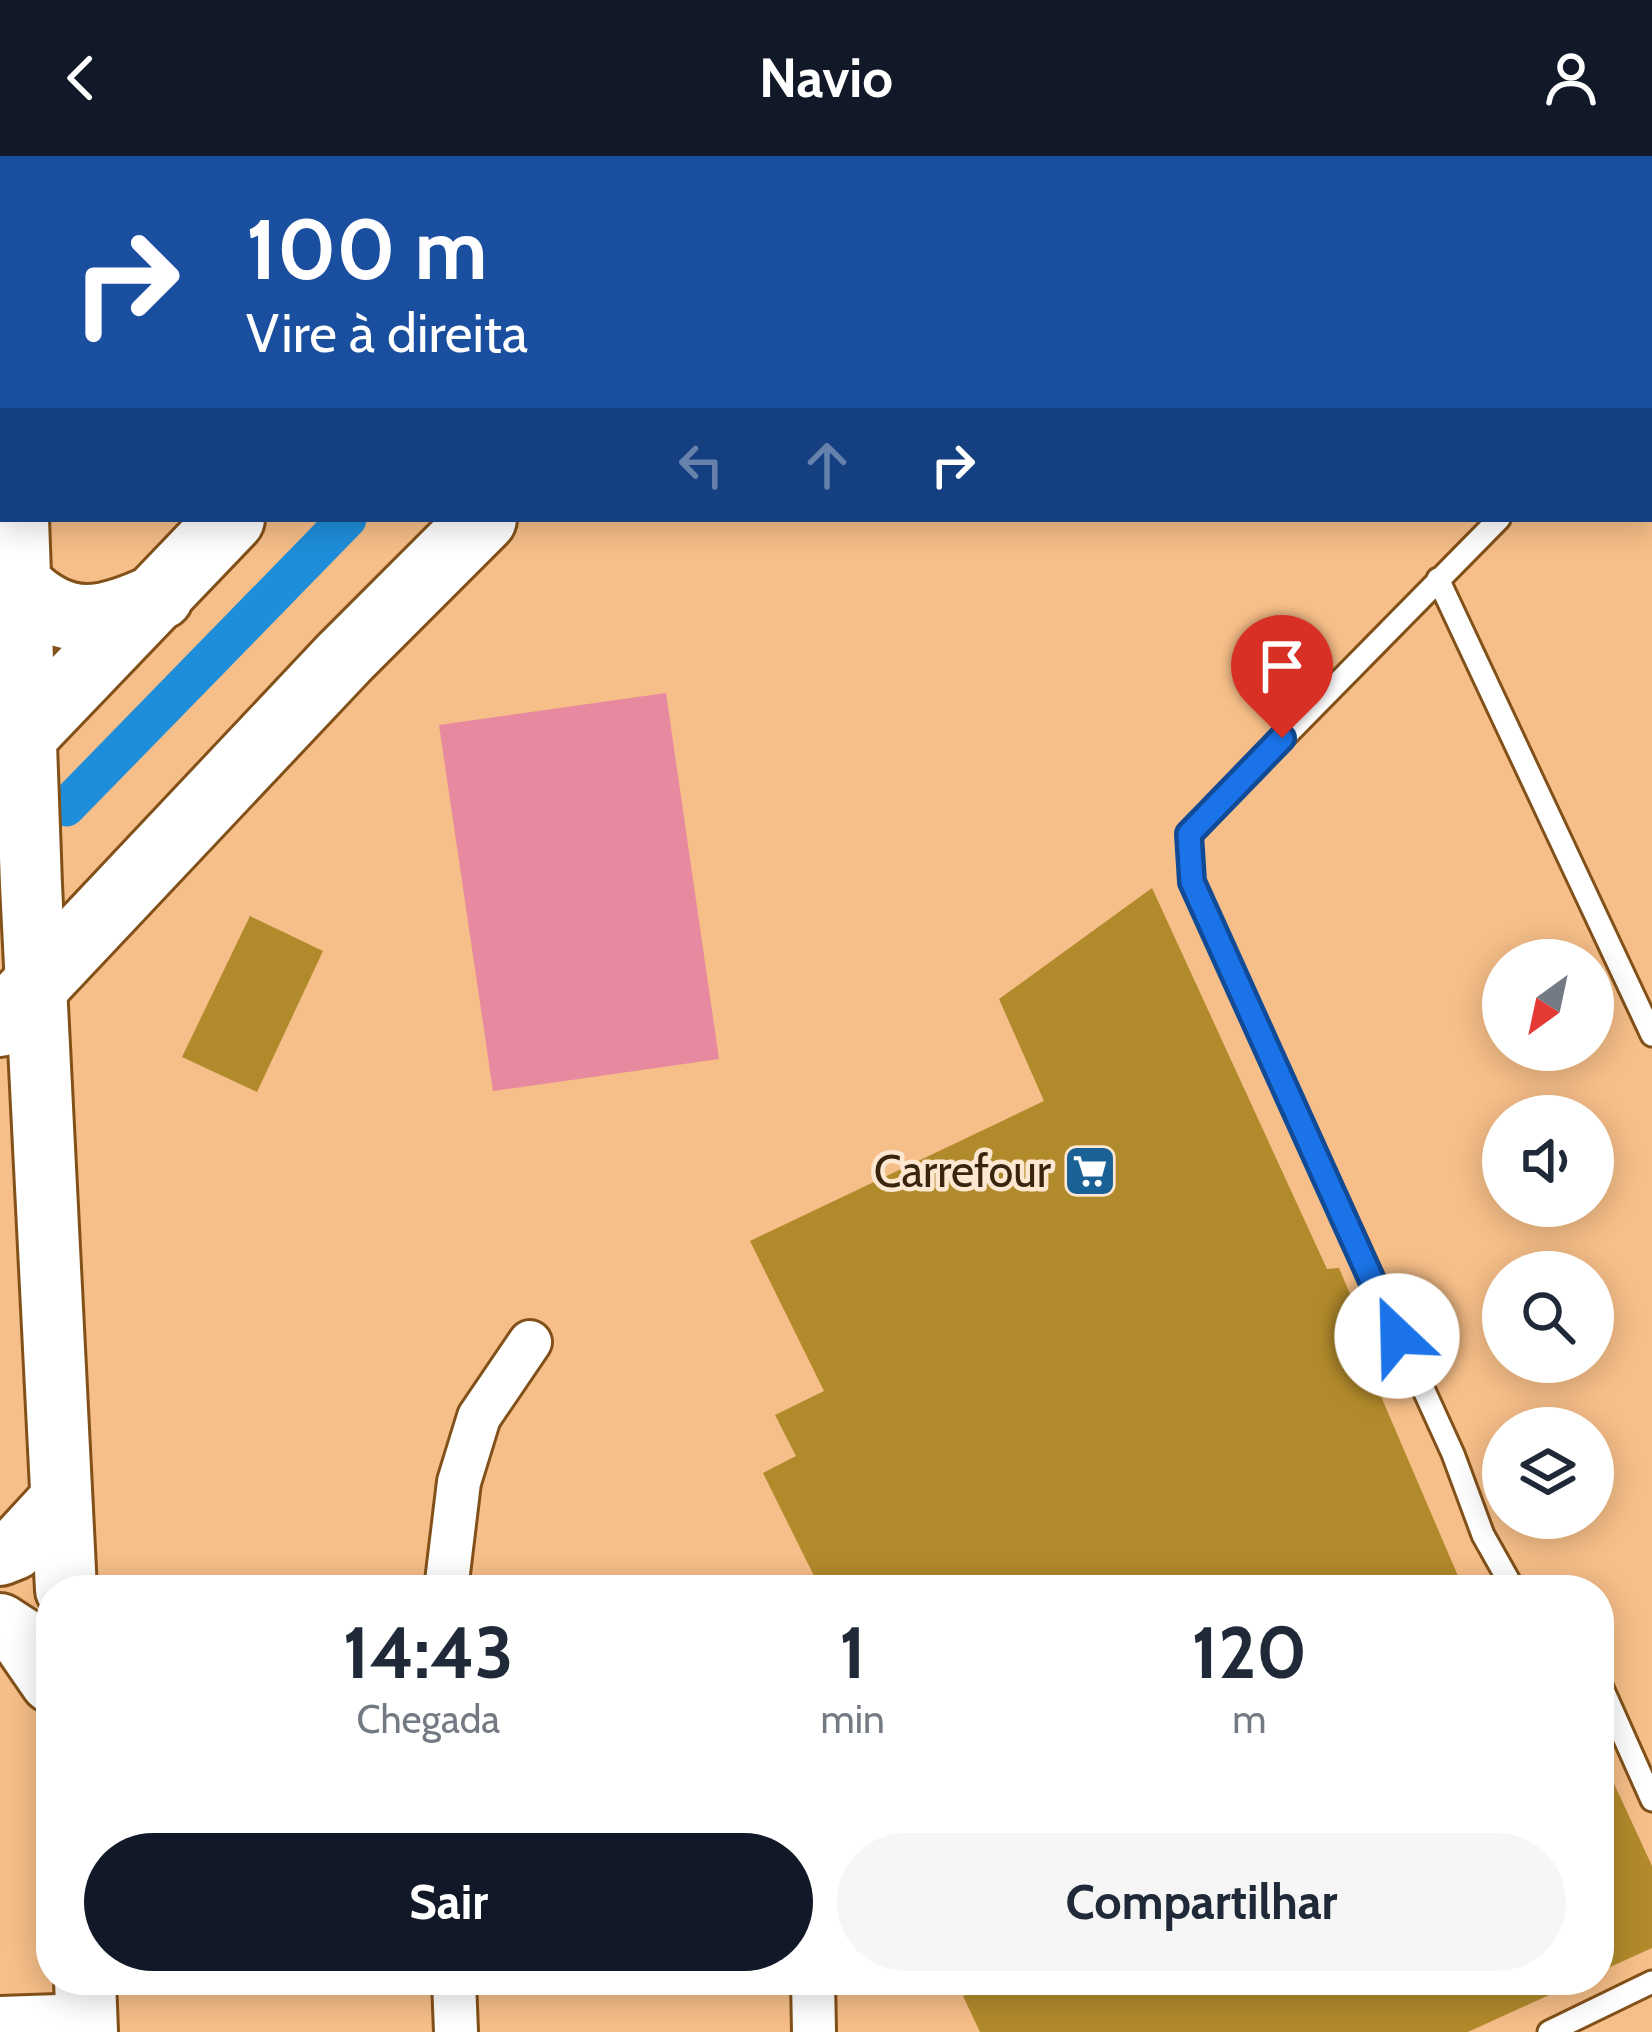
<!DOCTYPE html>
<html lang="pt">
<meta charset="utf-8">
<style>
body{margin:0;font-family:Cabin,sans-serif;background:#f6f6f7;color:#1f2937;height:100vh;display:flex;flex-direction:column;font-size:45px;white-space:nowrap}
*{box-sizing:border-box;margin:0}
p{font-size:39px;color:#747a83}
.icon{flex:none;width:66px;height:66px;fill:none;stroke:currentColor;stroke-width:2;stroke-linecap:round;stroke-linejoin:round}
.map{position:relative;flex:1;overflow:hidden}
.sheet{position:absolute;left:36px;top:1419px;width:1578px;height:420px;display:flex;flex-direction:column;background:#fff;border-radius:48px;box-shadow:0 6px 30px #0003}
.sheet>*{flex:none}
.top-card{position:absolute;left:0px;top:0px;width:1653px;height:366px;box-shadow:0 6px 30px #0003;background:#1a4fa0;color:#fff;overflow:hidden}
.needle{width:78px;rotate:213deg}
.controls{position:absolute;left:1482px;top:783px;display:grid;gap:24px}
.controls a{display:grid;place-items:center;width:132px;height:132px;border-radius:50%;background:#fff;box-shadow:0 6px 30px #0003;font-size:60px}
.pin{position:absolute;display:grid;place-items:center;width:102px;height:102px;color:#fff;margin:-123px -51px;border-radius:50% 50% 50% 0;rotate:-45deg;box-shadow:0 0 12px #0007}
.pin .icon{rotate:45deg}
.me{position:absolute;width:132px;margin:-66px;rotate:336deg;stroke-linejoin:round;filter:drop-shadow(0 0 9px #0008)}
.turn{display:flex;align-items:center;gap:42px;height:252px;padding:0 48px;font-size:54px}
.turn .icon{width:156px;height:156px;stroke-width:2.5}
.turn b{display:block;font-size:84px;line-height:102px}
.lanes{display:flex;align-items:center;height:114px;padding:0 48px;background:#0003;justify-content:center;gap:60px;direction:ltr}
.lanes .off{opacity:.35}
.eta{display:flex;justify-content:space-evenly;align-items:center;height:204px;text-align:center}
.eta b{font-size:72px;font-weight:800;line-height:84px}
.action{display:flex;gap:24px;margin-top:auto;padding:24px 48px}
.action a{flex:1;height:138px;border-radius:72px;background:#111827;color:#fff;font-size:48px;font-weight:800;line-height:138px;text-align:center}
.action a+a{background:#f6f6f7;color:#1f2937}
header{display:flex;justify-content:space-between;align-items:center;height:156px;padding:0 48px;background:#111827;color:#fff;font-size:54px;font-weight:800}
.map>svg:first-child{display:block}
.green{fill:#e7899f}
.lines{fill:none;stroke-linecap:round;stroke-linejoin:round}
.canal{stroke:#1f8eda;stroke-width:39}
.building{fill:#b18a2b}
.lane-casing{stroke:#825119;stroke-width:27}
.street-casing{stroke:#825119;stroke-width:48}
.secondary-casing{stroke:#825119;stroke-width:66}
.primary-casing{stroke:#825119;stroke-width:72}
.lane{stroke:#fff;stroke-width:21}
.street{stroke:#fff;stroke-width:42}
.secondary{stroke:#fff;stroke-width:60}
.primary{stroke:#fff;stroke-width:66}
.route-casing{stroke:#114b97;stroke-width:30}
.route{stroke:#1a73e8;stroke-width:21}
.labels{text-anchor:middle;stroke-width:9;stroke-linejoin:round;paint-order:stroke}
.poi-label{font-size:45px;fill:#39240e;stroke:#fee7d1;text-anchor:end}
</style>
<header><svg class="icon" aria-label="back" viewBox="0 0 24 24"><path d="M15 5l-7 7 7 7"/></svg>Navio<svg class="icon" aria-label="person" viewBox="0 0 24 24"><circle cx="12" cy="8" r="4"/><path d="M4 21q1-7 8-7t8 7"/></svg></header>
<div class="map">
<svg width="1652" height="1876" viewBox="0 0 1652 1876">
<rect width="100%" height="100%" fill="#f6be88"/>
<path class="green" d="M 666,537 L 719,903 L 493,935 L 439,569 Z"/>
<g class="lines">
<path class="canal" d="M 698,3 L 701,0
M 66,651 L 347,363"/>
</g>
<path class="building" d="M 1152,732 L 1327,1113 L 1339,1112 L 1379,1206 L 1368,1210 L 1464,1434 L 821,1434 L 763,1317 L 796,1300 L 775,1259 L 824,1235 L 750,1085 L 1044,945 L 999,843 Z
M 250,760 L 323,795 L 257,936 L 182,901 Z
M 1599,1595 L 1652,1710 L 1652,1792 L 1599,1816 Z
M 997,1824 L 1582,1824 L 1468,1876 L 980,1876 L 963,1840 Z"/>
<g class="lines">
<g class="lane-casing">
<path id="lane" d="M 1650,213 L 1652,211
M 1499,363 L 1189,678 L 1192,726 L 1453,1298 L 1483,1379 L 1514,1434
M 1438,423 L 1652,879
M 1599,1525 L 1652,1644
M 1549,1876 L 1652,1826"/>
</g>
<g class="street-casing">
<path id="street" d="M 446,1434 L 459,1326 L 479,1261 L 530,1186
M 454,1824 L 456,1876
M 813,1824 L 814,1876
M 0,1862 L 87,1859"/>
</g>
<g class="secondary-casing">
<path id="secondary" d="M 0,21 L 3,8
M 0,277 L 3,282
M 18,363 L 31,729 L 66,1434
M 0,1399 L 15,1393 L 60,1344
M 0,1468 L 20,1481 L 51,1526
M 85,1824 L 87,1876"/>
</g>
<g class="primary-casing">
<path id="primary" d="M 555,3 L 557,0
M 859,3 L 862,0
M 20,430 C 66,476 105,466 160,440
M 0,604 L 231,363
M 0,867 L 344,502 L 483,363"/>
</g>
<use href="#lane" class="lane"/>
<use href="#street" class="street"/>
<use href="#secondary" class="secondary"/>
<use href="#primary" class="primary"/>
</g>
<g class="lines">
<g class="route-casing">
<path id="route" d="M 1282,582 L 1189,678 L 1192,726 L 1397,1180"/>
</g>
<use href="#route" class="route"/>
</g>
<defs>
<g id="supermarket-square" transform="scale(2.7)"><rect x="-9" y="-9" width="18" height="18" rx="4" fill="#1a6296" stroke="#fee7d1"/><path d="M-6-5.5h2.5l.6 2H6L4.5 2H-2.5L-4.4-4H-6ZM-1.5 3.2a1.3 1.3 0 1 0 .1 0ZM3 3.2a1.3 1.3 0 1 0 .1 0Z" fill="#fff"/></g>
</defs>
<g fill-rule="evenodd">
<use href="#supermarket-square" x="1090" y="1015"/>
</g>
<g class="labels">
<g class="poi-label">
<text x="1051" y="1031">Carrefour</text>
</g>
</g>
</svg>
<div class="controls">
<a><svg class="needle" viewBox="-14 -14 28 28"><path d="M0-13l5 13h-10z" fill="#e53935"/><path d="M0 13l5-13h-10z" fill="#747a83"/></svg></a>
<a><svg class="icon" aria-label="sound" viewBox="0 0 24 24"><path d="M4 9h4l5-4v14l-5-4H4zM17 9q2 3 0 6"/></svg></a>
<a><svg class="icon" aria-label="search" viewBox="0 0 24 24"><circle cx="10" cy="10" r="6"/><path d="M15 15l6 6"/></svg></a>
<a><svg class="icon" aria-label="layers" viewBox="0 0 24 24"><path d="M12 4l9 5-9 5-9-5zM3 14l9 5 9-5"/></svg></a>
</div>
<div class="pin" style="left:1282px;top:582px;background:#d93025"><svg class="icon" aria-label="arrive" viewBox="0 0 24 24"><path d="M6 21V4h12l-3 4 3 4H6"/></svg></div>
<svg class="me" style="left:1397px;top:1180px" viewBox="-20 -20 40 40"><circle r="19" fill="#fff"/><path d="M0-13L10 11 0 6-10 11z" fill="#1a73e8"/></svg>
<div class="top-card">
<div class="turn"><svg class="icon" aria-label="right" viewBox="0 0 24 24"><path d="M7 20v-9h11M14 6l5 5-5 5"/></svg><div><b>100 m</b>Vire à direita</div></div>
<div class="lanes"><svg class="icon off" aria-label="left" viewBox="0 0 24 24"><path d="M17 20v-9H6M10 6l-5 5 5 5"/></svg><svg class="icon off" aria-label="ahead" viewBox="0 0 24 24"><path d="M12 20V5M6 11l6-6 6 6"/></svg><svg class="icon" aria-label="right" viewBox="0 0 24 24"><path d="M7 20v-9h11M14 6l5 5-5 5"/></svg></div>
</div>
<section class="sheet">
<div class="eta">
<div><b>14:43</b><p>Chegada</p></div>
<div><b>1</b><p>min</p></div>
<div><b>120</b><p>m</p></div>
</div>
<div class="action"><a>Sair</a><a>Compartilhar</a></div>
</section>
</div>
